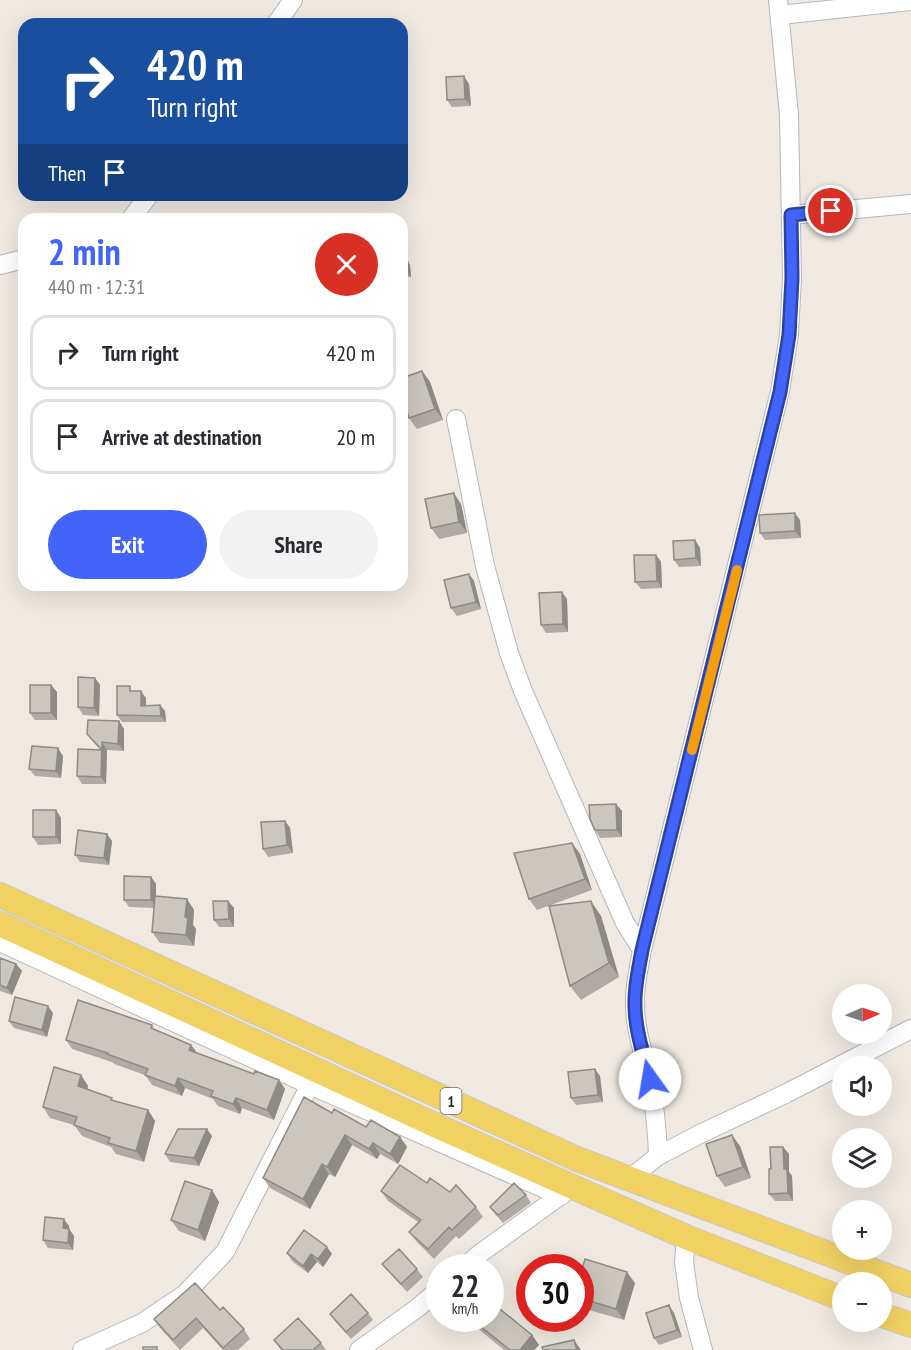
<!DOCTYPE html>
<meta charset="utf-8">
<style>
body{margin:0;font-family:"PT Sans Narrow",sans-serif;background:#f2f2f3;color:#2b2b33;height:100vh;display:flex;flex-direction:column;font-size:22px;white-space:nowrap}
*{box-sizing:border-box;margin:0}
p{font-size:20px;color:#7c7c81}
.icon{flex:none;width:33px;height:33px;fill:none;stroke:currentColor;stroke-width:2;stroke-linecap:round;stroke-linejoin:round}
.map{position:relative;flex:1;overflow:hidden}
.panel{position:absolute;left:18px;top:213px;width:390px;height:378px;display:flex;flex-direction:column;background:#fff;border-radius:18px;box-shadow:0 6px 24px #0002}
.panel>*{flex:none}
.top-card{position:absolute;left:18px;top:18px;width:390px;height:183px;border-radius:18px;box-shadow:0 6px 24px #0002;background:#1a4fa0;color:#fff;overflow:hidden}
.needle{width:39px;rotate:88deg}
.fabs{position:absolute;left:832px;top:984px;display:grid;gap:12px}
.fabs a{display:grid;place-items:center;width:60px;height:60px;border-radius:50%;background:#fff;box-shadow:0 6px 24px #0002;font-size:30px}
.speed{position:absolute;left:426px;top:1254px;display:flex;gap:12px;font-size:30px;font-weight:700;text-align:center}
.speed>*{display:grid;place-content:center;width:78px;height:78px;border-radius:50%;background:#fff;box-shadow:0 6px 24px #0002;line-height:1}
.speed small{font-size:15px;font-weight:400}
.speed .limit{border:9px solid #d22;background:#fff;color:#111}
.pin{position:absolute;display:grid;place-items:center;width:51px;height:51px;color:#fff;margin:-26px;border:3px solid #fff;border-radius:50%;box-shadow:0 2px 6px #0007}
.me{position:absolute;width:66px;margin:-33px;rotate:347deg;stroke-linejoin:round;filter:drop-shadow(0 0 4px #0008)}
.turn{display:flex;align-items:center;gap:21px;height:126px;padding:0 30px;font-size:27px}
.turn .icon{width:78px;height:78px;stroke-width:2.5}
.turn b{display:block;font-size:42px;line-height:51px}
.then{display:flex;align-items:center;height:57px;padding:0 30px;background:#0003;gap:12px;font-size:22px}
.round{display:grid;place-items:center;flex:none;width:63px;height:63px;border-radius:32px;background:#f2f2f3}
.overview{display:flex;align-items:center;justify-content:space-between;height:102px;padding:0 30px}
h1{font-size:36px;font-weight:700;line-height:45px;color:#4264fb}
.primary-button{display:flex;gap:12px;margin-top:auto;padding:12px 30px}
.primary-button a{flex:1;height:69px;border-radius:36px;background:#4264fb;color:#fff;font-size:24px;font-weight:700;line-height:69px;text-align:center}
.primary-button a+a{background:#f2f2f3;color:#2b2b33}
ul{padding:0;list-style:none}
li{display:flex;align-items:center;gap:18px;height:75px;margin:0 12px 9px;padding:0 18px;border:3px solid #e1e1e2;border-radius:18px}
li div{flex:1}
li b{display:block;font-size:22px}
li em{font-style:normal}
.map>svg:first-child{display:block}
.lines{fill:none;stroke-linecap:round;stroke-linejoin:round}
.minor-casing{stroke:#b4b7c1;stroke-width:20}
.major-casing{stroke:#c9c9c9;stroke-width:26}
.minor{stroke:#fff;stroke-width:18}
.major{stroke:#f2d163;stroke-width:24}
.wall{fill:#afaba4}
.shaded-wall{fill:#8e8b86}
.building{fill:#cbc7bf;stroke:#8e8b86;stroke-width:1.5}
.route-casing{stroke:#2b41a3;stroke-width:15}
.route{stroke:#4264fb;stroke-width:10}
.slow{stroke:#f59e0b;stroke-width:10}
.labels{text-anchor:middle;stroke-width:5;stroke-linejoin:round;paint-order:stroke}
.shield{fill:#fff;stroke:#6d6d6d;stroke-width:1.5}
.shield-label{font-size:16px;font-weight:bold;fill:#2e2e2e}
</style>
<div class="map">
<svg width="911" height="1350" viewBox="0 0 911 1350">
<rect width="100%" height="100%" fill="#efe9e1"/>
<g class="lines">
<g class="minor-casing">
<path id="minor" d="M 780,15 L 911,1
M 276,24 L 293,0
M 791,215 L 911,204
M 131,219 L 149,195
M 0,265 L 24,259
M 456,419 L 485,566 L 509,653 L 523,691 L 625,923 L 642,950
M 0,942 L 310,1085 L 561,1196
M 658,1156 C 657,1130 655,1104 649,1078 C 644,1054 635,1030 635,1005 C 634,987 639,968 642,950 L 780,391 L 789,335 L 792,278 L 789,115 L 778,0
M 629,1179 L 658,1156 L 700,1134 L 787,1093 L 911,1029
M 686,1237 L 684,1262 L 689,1298 L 703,1350
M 463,1268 L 478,1255 L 568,1190
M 82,1350 L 142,1323 L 185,1294 L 225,1252 L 310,1085
M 359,1350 L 416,1309 L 440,1289"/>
</g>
<g class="major-casing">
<path id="major" d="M 0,895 L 577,1159 L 911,1285
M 0,924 L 435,1125 L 573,1187 L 686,1237 L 843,1299
M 882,1315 L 911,1325"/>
</g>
<use href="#minor" class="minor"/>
<use href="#major" class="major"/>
</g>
<path class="wall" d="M 469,84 L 471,106 L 452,107 L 447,100 Z
M 402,262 L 408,262 L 410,265 L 411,277 L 402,277 Z
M 422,371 L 430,382 L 443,420 L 417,429 L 409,418 Z
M 461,504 L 467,533 L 439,539 L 431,528 Z
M 800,520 L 801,538 L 765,540 L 760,533 Z
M 695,540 L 700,548 L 701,566 L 679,567 L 674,560 Z
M 656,555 L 661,562 L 662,588 L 641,589 L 635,582 Z
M 469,574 L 474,581 L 481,609 L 457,616 L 451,608 Z
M 567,599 L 568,632 L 546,633 L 541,625 Z
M 95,678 L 100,685 L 99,716 L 83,715 L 78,707 L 78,690 L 77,689 Z
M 51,685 L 57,692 L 57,720 L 35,720 L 30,713 Z
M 134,691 L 146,698 L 146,706 L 160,705 L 165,711 L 166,722 L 122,722 L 117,715 Z
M 119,721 L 124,729 L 124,751 L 107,750 L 106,784 L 82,784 L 77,776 L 100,750 L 87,734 Z
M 63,756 L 61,778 L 35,776 L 29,769 Z
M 616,804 L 622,811 L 622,837 L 600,838 L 595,830 Z
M 56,810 L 61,818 L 61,844 L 38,845 L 33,837 Z
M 285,821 L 290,828 L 293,853 L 268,857 L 263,849 Z
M 112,841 L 109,865 L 80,862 L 75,855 Z
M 572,843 L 580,854 L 592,890 L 537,910 L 529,899 Z
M 151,877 L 156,884 L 156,896 L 187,899 L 194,910 L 193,925 L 196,929 L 194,946 L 160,943 L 152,932 L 154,908 L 129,907 L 124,900 Z
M 228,901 L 234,908 L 234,927 L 219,927 L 214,920 Z
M 601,916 L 619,977 L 581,1000 L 570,986 Z
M 0,958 L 16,964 L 22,971 L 12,995 L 0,991 Z
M 53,1013 L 47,1037 L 14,1028 L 9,1021 Z
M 152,1025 L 155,1030 L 191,1045 L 197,1053 L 285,1089 L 274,1120 L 242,1108 L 240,1114 L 218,1106 L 213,1099 L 185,1088 L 182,1096 L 152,1085 L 145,1075 L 114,1064 L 112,1062 L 72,1049 L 66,1040 Z
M 81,1075 L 88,1086 L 87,1089 L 114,1101 L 148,1110 L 155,1121 L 144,1162 L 116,1154 L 111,1147 L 82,1136 L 74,1125 L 50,1118 L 43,1107 Z
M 600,1076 L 603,1102 L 576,1105 L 571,1098 Z
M 332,1113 L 366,1127 L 400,1137 L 407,1147 L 398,1164 L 380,1154 L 377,1159 L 352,1145 L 335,1177 L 329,1174 L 310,1209 L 270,1188 L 263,1178 Z
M 212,1136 L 199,1166 L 170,1162 L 165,1154 Z
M 740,1146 L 751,1178 L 725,1187 L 717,1176 Z
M 783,1147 L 789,1154 L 789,1172 L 792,1176 L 793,1201 L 775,1201 L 769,1194 L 771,1169 Z
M 427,1183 L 450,1192 L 476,1207 L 483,1217 L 459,1239 L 456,1236 L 434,1259 L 416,1241 L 409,1232 L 418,1222 L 388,1201 L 381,1191 Z
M 212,1190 L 219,1202 L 205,1241 L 179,1231 L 171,1220 Z
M 526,1195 L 531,1203 L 503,1223 L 495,1214 L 490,1207 Z
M 69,1226 L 69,1229 L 74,1236 L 73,1250 L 48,1248 L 43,1240 Z
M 287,1253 L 332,1254 L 323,1267 L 317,1262 L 308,1273 L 292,1261 Z
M 382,1264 L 417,1269 L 423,1277 L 407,1292 L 388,1271 Z
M 580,1276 L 635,1283 L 624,1320 L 582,1308 L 580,1305 Z
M 220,1310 L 244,1329 L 250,1339 L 238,1350 L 223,1350 L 203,1328 L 180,1350 L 161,1329 L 154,1320 Z
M 368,1313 L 373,1320 L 351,1339 L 335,1321 L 330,1314 Z
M 674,1313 L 682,1337 L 659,1345 L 654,1338 Z
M 465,1318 L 490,1318 L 532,1335 L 539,1345 L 534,1350 L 504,1350 Z
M 274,1340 L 321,1343 L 326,1350 L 281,1350 Z"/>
<path class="shaded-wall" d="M 464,76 L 469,84 L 471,106 L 465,99 Z
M 408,262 L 410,265 L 411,277 L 408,273 Z
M 422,371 L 430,382 L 443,420 L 435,409 Z
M 454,493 L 461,504 L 467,533 L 459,522 Z
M 795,513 L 800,520 L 801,538 L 795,531 Z
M 695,540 L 700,548 L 701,566 L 696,558 Z
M 656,555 L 661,562 L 662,588 L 657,581 Z
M 469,574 L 474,581 L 481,609 L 476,602 Z
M 562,592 L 567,599 L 568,632 L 563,624 Z
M 95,678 L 100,685 L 99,716 L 94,708 Z
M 51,685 L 57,692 L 57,720 L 51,713 Z
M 141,691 L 146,698 L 146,713 L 141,706 Z
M 160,705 L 165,711 L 166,722 L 161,716 Z
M 119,721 L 124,729 L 124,751 L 118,744 Z
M 102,742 L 107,750 L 106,784 L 101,777 Z
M 58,748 L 63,756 L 61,778 L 56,771 Z
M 616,804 L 622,811 L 622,837 L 617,830 Z
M 56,810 L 61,818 L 61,844 L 56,837 Z
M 285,821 L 290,828 L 293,853 L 287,845 Z
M 107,834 L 112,841 L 109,865 L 104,858 Z
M 572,843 L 580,854 L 592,890 L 585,879 Z
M 151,877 L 156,884 L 156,908 L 151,900 Z
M 187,899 L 194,910 L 193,925 L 196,929 L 194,946 L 186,935 L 185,917 Z
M 228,901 L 234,908 L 234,927 L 229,919 Z
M 591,901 L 601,916 L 619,977 L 609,963 Z
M 16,964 L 22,971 L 12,995 L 7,988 Z
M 48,1006 L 53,1013 L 47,1037 L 42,1030 Z
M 191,1045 L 198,1054 L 189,1050 Z
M 595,1069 L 600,1076 L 603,1102 L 598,1095 Z
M 81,1075 L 88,1086 L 85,1097 L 78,1086 Z
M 178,1078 L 185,1088 L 182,1096 L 175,1086 Z
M 279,1080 L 285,1089 L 274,1120 L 267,1110 Z
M 236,1098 L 242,1108 L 240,1114 L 233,1104 Z
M 148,1110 L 155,1121 L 144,1162 L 136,1151 Z
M 207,1129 L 212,1136 L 199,1166 L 194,1158 Z
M 345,1135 L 352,1145 L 335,1177 L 327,1167 Z
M 732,1135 L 740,1146 L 751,1178 L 743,1167 Z
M 400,1137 L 407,1147 L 398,1164 L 390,1154 Z
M 373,1143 L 380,1154 L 377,1159 L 369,1149 Z
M 783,1147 L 789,1154 L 789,1172 L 792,1176 L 793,1201 L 788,1193 L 784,1169 Z
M 322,1164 L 329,1174 L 310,1209 L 303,1199 Z
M 212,1190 L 219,1202 L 205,1241 L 198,1230 Z
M 64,1219 L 69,1226 L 68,1235 L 63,1228 Z
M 69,1229 L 74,1236 L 73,1250 L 68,1243 Z
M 327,1247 L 332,1254 L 323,1267 L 318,1259 Z
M 311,1254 L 317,1262 L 308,1273 L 303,1266 Z
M 627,1272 L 635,1283 L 624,1320 L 616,1309 Z
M 669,1305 L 674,1313 L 682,1337 L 677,1330 Z
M 532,1335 L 539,1345 L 534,1350 L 520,1350 Z
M 574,1340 L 581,1350 L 577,1350 Z"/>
<path class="building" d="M 464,76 L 465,99 L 447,100 L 446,77 Z
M 402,262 L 408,262 L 408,273 L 402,273 Z
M 422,371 L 435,409 L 409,418 L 402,396 L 402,378 Z
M 454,493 L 459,522 L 431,528 L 425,499 Z
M 795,513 L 795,531 L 760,533 L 759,515 Z
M 695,540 L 696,558 L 674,560 L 673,541 Z
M 634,555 L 656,555 L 657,581 L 635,582 Z
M 469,574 L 476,602 L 451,608 L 444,580 Z
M 562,592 L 563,624 L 541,625 L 539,593 Z
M 78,677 L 95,678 L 94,708 L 78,707 Z
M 30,685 L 51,685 L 51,713 L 30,713 Z
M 117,686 L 130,686 L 130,691 L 141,691 L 141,706 L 160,705 L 161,716 L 117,715 Z
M 88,720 L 119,721 L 118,744 L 102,742 L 101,777 L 77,776 L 78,749 L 102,750 L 87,734 Z
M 32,746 L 58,748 L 56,771 L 29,769 Z
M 616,804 L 617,830 L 595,830 L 590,819 L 589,805 Z
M 33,810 L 56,810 L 56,837 L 33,837 Z
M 285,821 L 287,845 L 263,849 L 261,822 Z
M 78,830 L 107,834 L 104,858 L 75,855 Z
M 572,843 L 585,879 L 529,899 L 514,853 Z
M 124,876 L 151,877 L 151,900 L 124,900 Z
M 155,896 L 187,899 L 185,917 L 188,918 L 186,935 L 152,932 Z
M 213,901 L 228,901 L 229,919 L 214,920 Z
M 591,901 L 609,963 L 570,986 L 549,906 Z
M 0,958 L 16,964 L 7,988 L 0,985 Z
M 15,997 L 48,1006 L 42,1030 L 9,1021 Z
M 78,1000 L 152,1025 L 151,1028 L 191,1045 L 189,1050 L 254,1074 L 255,1071 L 279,1080 L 267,1110 L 236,1098 L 233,1104 L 211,1096 L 213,1091 L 178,1078 L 175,1086 L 145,1075 L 148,1069 L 107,1054 L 108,1053 L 66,1040 Z
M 54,1067 L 81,1075 L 78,1086 L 112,1098 L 111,1100 L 148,1110 L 136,1151 L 108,1143 L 110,1138 L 74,1125 L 77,1117 L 43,1107 Z
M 595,1069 L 598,1095 L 571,1098 L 568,1072 Z
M 304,1097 L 332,1113 L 334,1109 L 366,1127 L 371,1120 L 400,1137 L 390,1154 L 373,1143 L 369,1149 L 345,1135 L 327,1167 L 322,1164 L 303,1199 L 263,1178 Z
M 178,1129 L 207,1129 L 194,1158 L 165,1154 Z
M 732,1135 L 743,1167 L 717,1176 L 706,1144 Z
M 770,1147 L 783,1147 L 784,1169 L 787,1169 L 788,1193 L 769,1194 L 769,1169 L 771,1169 Z
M 400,1165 L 427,1183 L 430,1178 L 450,1192 L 456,1185 L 476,1207 L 452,1230 L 449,1227 L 428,1249 L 409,1232 L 421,1220 L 381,1191 Z
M 185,1181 L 212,1190 L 198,1230 L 171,1220 Z
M 514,1183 L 526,1195 L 498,1215 L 490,1207 Z
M 45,1217 L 64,1219 L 63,1228 L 69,1229 L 68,1243 L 43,1240 Z
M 304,1230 L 327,1247 L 318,1259 L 311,1254 L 303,1266 L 287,1253 Z
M 399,1249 L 417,1269 L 401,1284 L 382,1264 Z
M 585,1259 L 627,1272 L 616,1309 L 580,1298 L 580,1276 Z
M 195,1283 L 220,1310 L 223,1307 L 244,1329 L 223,1348 L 196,1318 L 173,1340 L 154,1319 Z
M 351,1294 L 368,1313 L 346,1332 L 330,1314 Z
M 490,1301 L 532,1335 L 520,1350 L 510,1350 L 470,1318 L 490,1318 Z
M 669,1305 L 677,1330 L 654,1338 L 646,1313 Z
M 298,1318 L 321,1343 L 313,1350 L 283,1350 L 274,1340 Z
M 574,1340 L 577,1350 L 543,1350 L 542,1347 Z
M 143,1347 L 157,1347 L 157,1350 L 143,1350 Z"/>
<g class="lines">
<g class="route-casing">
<path id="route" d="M 650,1079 C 644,1056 635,1030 635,1006 C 634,987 639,968 642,950 L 780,392 L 789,335 L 792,278 L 791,215 L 831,211"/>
</g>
<use href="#route" class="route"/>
<path class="slow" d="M 692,750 L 737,570"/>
</g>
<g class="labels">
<rect class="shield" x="440.5" y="1088" width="21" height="26" rx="4.5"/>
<g class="shield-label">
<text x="451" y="1107">1</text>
</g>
</g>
</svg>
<div class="fabs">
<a><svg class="needle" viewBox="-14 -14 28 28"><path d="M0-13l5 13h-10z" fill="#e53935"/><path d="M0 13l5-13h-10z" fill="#7c7c81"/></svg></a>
<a><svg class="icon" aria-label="sound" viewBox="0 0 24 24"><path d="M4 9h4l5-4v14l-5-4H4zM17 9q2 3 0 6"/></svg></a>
<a><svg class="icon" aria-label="layers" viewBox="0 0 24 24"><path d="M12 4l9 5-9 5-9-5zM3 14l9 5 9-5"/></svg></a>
<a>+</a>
<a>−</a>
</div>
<div class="speed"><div>22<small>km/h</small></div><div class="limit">30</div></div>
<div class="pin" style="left:831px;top:211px;background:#d93025"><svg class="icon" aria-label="arrive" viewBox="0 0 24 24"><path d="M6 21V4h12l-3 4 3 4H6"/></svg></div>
<svg class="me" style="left:650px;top:1079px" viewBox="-20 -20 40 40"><circle r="19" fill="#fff"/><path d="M0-13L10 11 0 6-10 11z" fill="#4264fb"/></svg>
<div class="top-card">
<div class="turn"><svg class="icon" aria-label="right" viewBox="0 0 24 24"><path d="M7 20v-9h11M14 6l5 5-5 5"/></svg><div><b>420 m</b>Turn right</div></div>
<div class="then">Then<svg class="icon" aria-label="arrive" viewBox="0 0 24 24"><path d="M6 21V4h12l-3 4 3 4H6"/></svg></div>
</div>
<section class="panel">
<div class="overview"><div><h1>2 min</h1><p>440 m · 12:31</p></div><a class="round" style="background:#d93025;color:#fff"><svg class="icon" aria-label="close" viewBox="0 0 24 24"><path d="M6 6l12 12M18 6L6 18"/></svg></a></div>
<ul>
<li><svg class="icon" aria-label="right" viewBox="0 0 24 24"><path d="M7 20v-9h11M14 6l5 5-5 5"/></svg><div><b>Turn right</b></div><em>420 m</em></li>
<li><svg class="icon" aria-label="arrive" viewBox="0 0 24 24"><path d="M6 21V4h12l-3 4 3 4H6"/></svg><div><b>Arrive at destination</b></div><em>20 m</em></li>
</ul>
<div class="primary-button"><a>Exit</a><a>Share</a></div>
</section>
</div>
